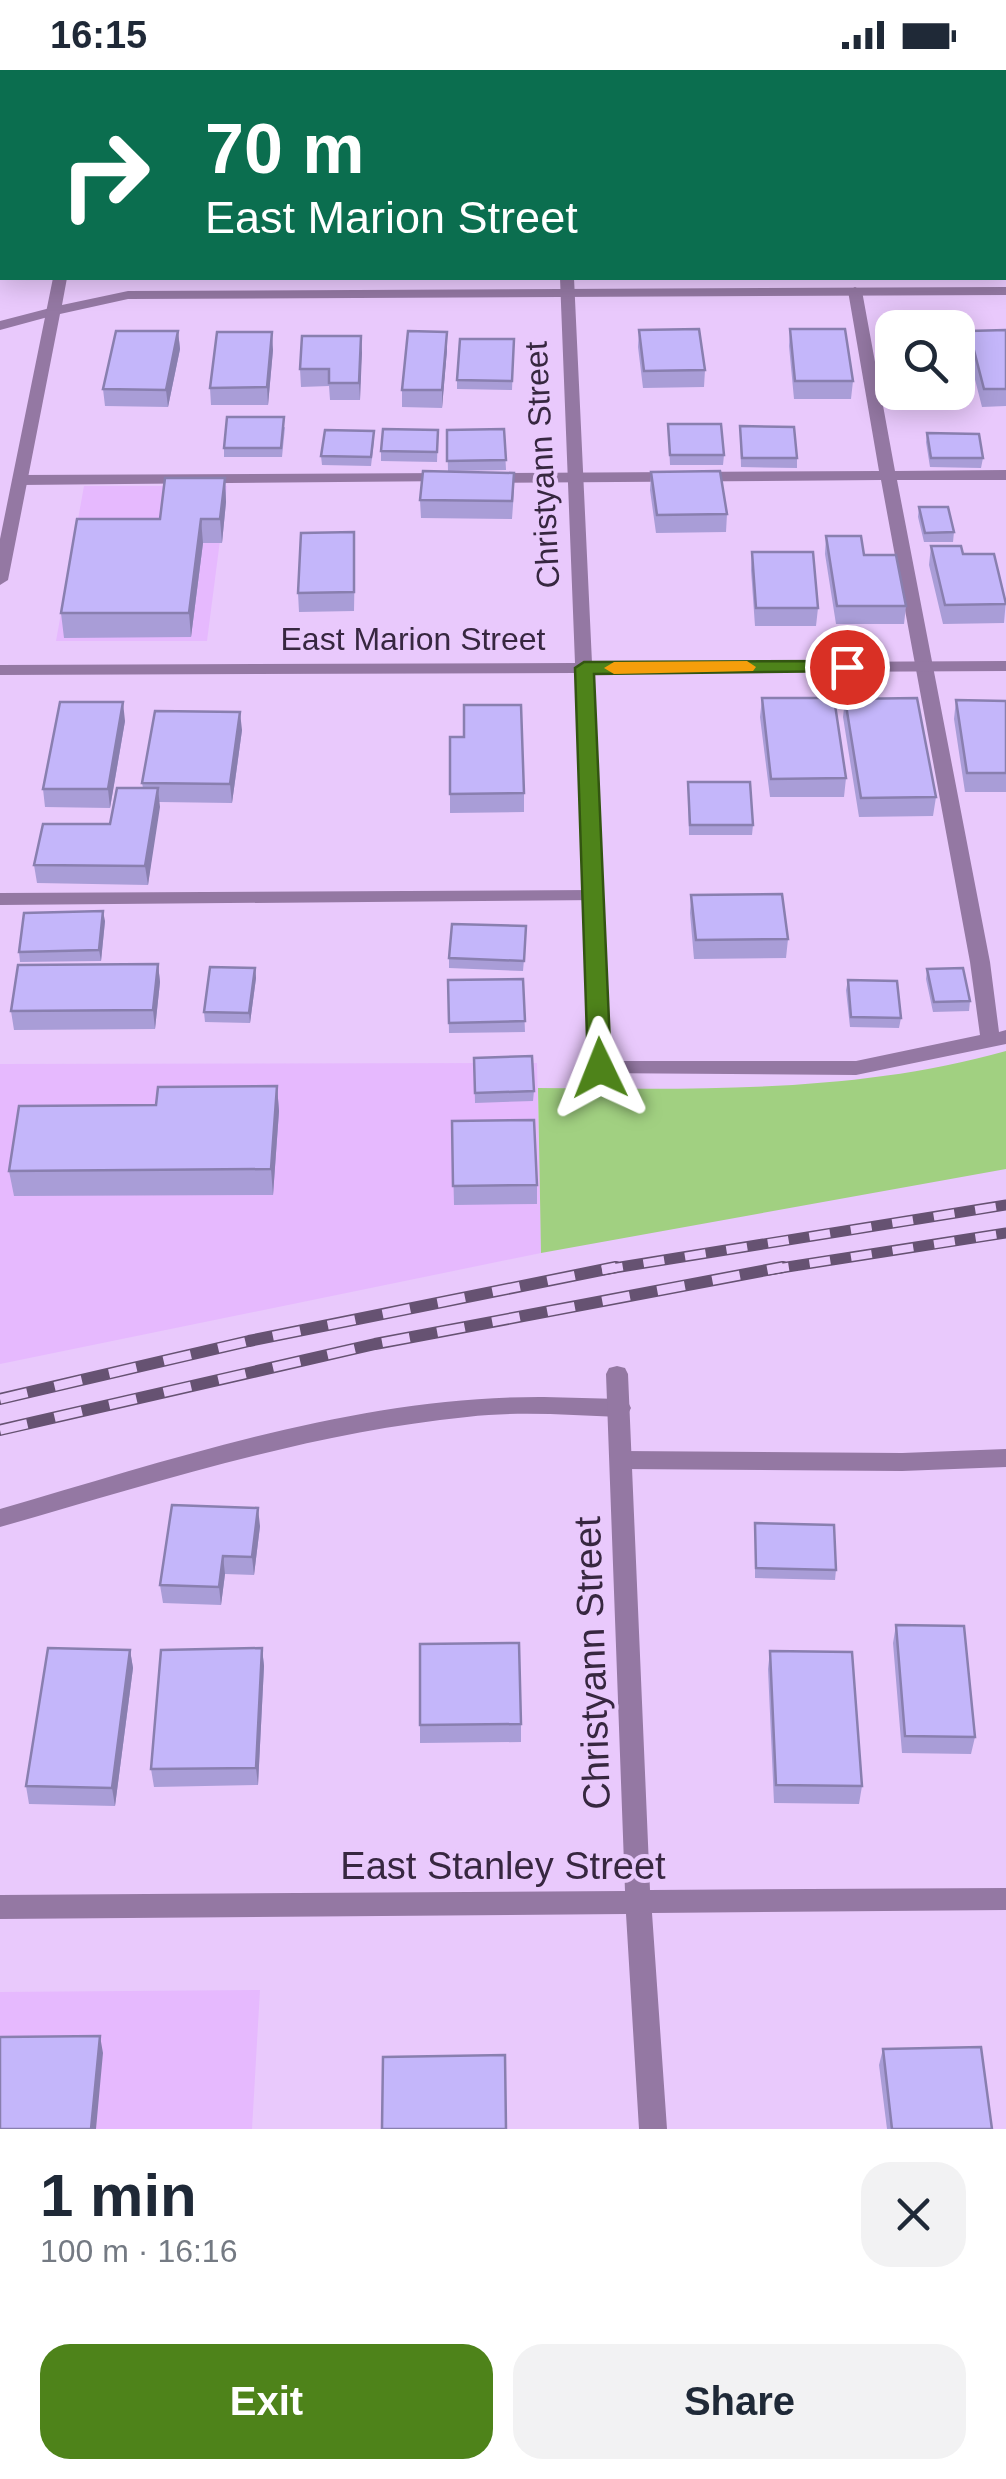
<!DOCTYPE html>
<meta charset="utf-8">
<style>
body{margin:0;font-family:Helvetica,sans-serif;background:#f2f2f3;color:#1f2937;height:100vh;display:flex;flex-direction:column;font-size:38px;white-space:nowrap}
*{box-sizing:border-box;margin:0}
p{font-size:32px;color:#747a83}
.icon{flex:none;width:55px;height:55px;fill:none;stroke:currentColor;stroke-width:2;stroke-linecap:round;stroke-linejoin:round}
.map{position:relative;height:2059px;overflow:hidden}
.details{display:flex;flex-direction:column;background:#fff;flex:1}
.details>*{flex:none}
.guide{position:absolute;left:0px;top:0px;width:1008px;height:210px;box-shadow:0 5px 25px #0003;background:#0b6e4f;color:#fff;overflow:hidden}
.tools{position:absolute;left:875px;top:240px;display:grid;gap:20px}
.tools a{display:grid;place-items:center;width:100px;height:100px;border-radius:20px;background:#fff;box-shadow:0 5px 25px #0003;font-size:50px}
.pin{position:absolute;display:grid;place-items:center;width:85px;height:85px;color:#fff;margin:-42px;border:5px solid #fff;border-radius:50%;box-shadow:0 2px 10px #0007}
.me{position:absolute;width:110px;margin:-55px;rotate:358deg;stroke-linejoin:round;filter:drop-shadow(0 0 8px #0008)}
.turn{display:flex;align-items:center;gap:35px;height:210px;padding:0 40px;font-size:45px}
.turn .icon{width:130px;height:130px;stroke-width:2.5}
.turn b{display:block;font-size:70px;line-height:85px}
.round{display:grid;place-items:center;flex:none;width:105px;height:105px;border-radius:30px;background:#f2f2f3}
.overview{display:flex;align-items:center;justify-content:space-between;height:170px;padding:0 40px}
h1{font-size:60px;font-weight:700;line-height:75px}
.action{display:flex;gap:20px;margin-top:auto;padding:20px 40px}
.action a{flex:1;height:115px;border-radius:30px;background:#4e831a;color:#fff;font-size:40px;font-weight:700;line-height:115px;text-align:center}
.action a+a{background:#f2f2f3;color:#1f2937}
.status{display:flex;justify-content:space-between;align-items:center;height:70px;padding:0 50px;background:#fff;direction:ltr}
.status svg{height:28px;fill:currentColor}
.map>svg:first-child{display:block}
.built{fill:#e6b9fe}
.green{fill:#a1d081}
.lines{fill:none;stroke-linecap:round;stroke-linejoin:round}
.service{fill:#9478a3;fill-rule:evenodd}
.minor{fill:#9478a3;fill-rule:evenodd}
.tertiary{fill:#9478a3;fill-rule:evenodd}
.rail-far1-casing{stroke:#665272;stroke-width:11}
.rail-casing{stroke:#665272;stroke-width:12}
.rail-far1{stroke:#e9c9fc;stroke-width:8;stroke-dasharray:21;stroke-linecap:butt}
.rail{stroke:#e9c9fc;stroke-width:9;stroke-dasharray:28;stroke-linecap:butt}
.wall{fill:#a99dd7}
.shaded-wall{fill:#897faf}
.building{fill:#c4b6fa;stroke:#897faf;stroke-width:2.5}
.route{fill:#4e831a;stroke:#351;stroke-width:2.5}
.slow{fill:#f59e0b}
.labels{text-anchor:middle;stroke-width:8;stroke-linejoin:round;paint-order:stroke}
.street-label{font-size:32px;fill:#372740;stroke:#e9c9fc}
.near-street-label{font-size:38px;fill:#372740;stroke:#e9c9fc}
</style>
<div class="status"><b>16:15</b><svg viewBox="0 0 49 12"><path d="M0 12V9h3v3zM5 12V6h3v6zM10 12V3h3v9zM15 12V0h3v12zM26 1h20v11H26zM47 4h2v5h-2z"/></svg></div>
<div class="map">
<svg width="1006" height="2059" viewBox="0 0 1006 2059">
<rect width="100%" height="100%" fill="#e9c9fc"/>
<path class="built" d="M 84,416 L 227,416 L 207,571 L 56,571 Z
M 537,993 L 541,1183 L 0,1294 L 0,994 Z
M 260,1920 L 252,2059 L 0,2059 L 0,1922 Z"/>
<path class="green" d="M 1006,981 L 1006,1099 L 541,1183 L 538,1018 C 694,1019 854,1024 1006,981 Z"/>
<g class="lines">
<path class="service" d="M 1005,44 L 1006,44 L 1006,52 L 1005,52 Z
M 855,217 L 862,221 L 895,401 L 1006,400 L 1006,410 L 897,410 L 990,892 L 999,962 L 1006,960 L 1006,974 L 856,1005 L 593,1003 L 590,998 L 593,993 L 600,991 L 856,991 L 980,965 L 970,892 L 881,410 L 487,413 L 479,408 L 487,403 L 879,401 L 848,221 Z
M 448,403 L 454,405 L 454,411 L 20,415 L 12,410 L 20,405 Z
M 593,820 L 600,822 L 602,826 L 600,830 L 0,835 L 0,823 Z
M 544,1327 L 620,1329 L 628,1332 L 631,1338 L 628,1344 L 620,1347 C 569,1345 518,1341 467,1347 C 307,1363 154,1413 0,1457 L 0,1439 C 177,1388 358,1326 544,1327 Z
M 1006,1379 L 1006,1397 L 902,1401 L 622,1399 L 614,1396 L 611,1390 L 614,1384 L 622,1381 L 902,1383 Z"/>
<path class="minor" d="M 550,0 L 562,0 L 563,2 L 551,2 Z
M 560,208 L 574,208 L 592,593 L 1006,591 L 1006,601 L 592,603 L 610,998 L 600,1005 L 590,998 L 575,603 L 0,605 L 0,595 L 575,593 Z
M 54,237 L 61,241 L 59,244 L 0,260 L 0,251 Z
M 617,1296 L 625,1298 L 628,1304 L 650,1820 L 1006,1818 L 1006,1840 L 652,1843 L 667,2059 L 639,2059 L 626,1844 L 0,1849 L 0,1825 L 625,1821 L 606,1304 L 609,1298 Z"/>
<path class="tertiary" d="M 53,208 L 67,208 L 62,235 L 128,221 L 1006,217 L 1006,225 L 128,229 L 60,244 L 8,510 L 0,515 L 0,469 Z"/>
<g class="rail-far1-casing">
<path id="rail-far1" d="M 602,1200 L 1006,1135
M 768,1200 L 1006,1163"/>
</g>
<g class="rail-casing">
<path id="rail" d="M 0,1329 L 249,1271 L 616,1197
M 0,1360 L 375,1274 L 783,1197"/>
</g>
<use href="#rail-far1" class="rail-far1"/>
<use href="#rail" class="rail"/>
</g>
<path class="wall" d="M 0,0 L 43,0 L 43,2 L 2,2 L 2,99 L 0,99 Z
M 193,0 L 240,0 L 240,2 L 194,2 Z
M 790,259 L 853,311 L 851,329 L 794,329 L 789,276 Z
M 639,260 L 705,300 L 704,317 L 643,318 L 638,277 Z
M 1006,260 L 1006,336 L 982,337 L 967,278 L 969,261 Z
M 178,261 L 180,279 L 168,337 L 105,336 L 103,319 Z
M 361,266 L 360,330 L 330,330 L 329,316 L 301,317 L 300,299 Z
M 514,269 L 512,320 L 457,319 L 457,310 Z
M 273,280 L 268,335 L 211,335 L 210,318 Z
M 447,280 L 442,338 L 402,337 L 402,320 Z
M 901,322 L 955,322 L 954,327 L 902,327 Z
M 668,354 L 724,385 L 723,395 L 670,395 Z
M 740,356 L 797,388 L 797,398 L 741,397 Z
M 285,357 L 282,387 L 224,387 L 224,378 Z
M 504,359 L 506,400 L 448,401 L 447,360 Z
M 438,360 L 437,392 L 381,391 L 381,381 Z
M 927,363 L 983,388 L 981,398 L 930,397 L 926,372 Z
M 374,371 L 371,396 L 322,395 L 321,386 Z
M 651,402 L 727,444 L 726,462 L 656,463 L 650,420 Z
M 225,408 L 226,432 L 222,473 L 203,473 L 191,567 L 64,568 L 61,543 L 160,449 Z
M 514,421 L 512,449 L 421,448 L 420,430 Z
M 919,437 L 954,462 L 953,472 L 924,472 L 918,447 Z
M 826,466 L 906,536 L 904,554 L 836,554 L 825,484 Z
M 931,476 L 963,484 L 1006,530 L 1004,553 L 943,554 L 929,495 Z
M 355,481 L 354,541 L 299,542 L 298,523 Z
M 752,482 L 818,538 L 816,556 L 755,556 L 751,500 Z
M 762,628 L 846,708 L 844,727 L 770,727 L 760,647 Z
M 845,629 L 936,727 L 933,746 L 859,747 L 843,647 Z
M 956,630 L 1006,631 L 1006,722 L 965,722 L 954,649 Z
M 125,651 L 110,738 L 45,737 L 43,719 Z
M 242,660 L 232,733 L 159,732 L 148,815 L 37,813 L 34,795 L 110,754 L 143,718 L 142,713 Z
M 450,667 L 464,667 L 524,723 L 524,742 L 450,743 Z
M 688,712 L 753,755 L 752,765 L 689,765 Z
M 691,825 L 788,869 L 786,888 L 694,889 L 690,843 Z
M 105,851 L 101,891 L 20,892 L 19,882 Z
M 526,866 L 523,901 L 449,898 L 449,888 Z
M 158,894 L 160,912 L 155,959 L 14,960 L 11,941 Z
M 255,898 L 256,908 L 250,953 L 205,952 L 204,942 Z
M 927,899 L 970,931 L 969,941 L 933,942 L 926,909 Z
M 523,909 L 525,962 L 449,963 L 448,910 Z
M 848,910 L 901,948 L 899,958 L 850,957 L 846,920 Z
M 474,988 L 534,1021 L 533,1031 L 475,1033 Z
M 277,1016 L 279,1041 L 273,1125 L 14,1126 L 9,1101 L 156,1035 Z
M 452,1051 L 537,1115 L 537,1134 L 454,1135 Z
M 755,1453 L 836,1500 L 835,1510 L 755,1508 Z
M 260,1456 L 254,1505 L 225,1504 L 221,1535 L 163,1533 L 160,1515 Z
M 896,1555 L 975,1667 L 971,1684 L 902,1683 L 893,1573 Z
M 262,1578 L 264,1596 L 258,1715 L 154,1717 L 151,1699 Z
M 130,1580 L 133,1598 L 115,1736 L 29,1734 L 26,1716 Z
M 770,1581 L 862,1716 L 859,1734 L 774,1733 L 768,1599 Z
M 521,1654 L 521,1672 L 420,1673 L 420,1655 Z
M 883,1979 L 992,2059 L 887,2059 L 879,1995 Z"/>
<path class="shaded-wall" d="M 178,261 L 180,279 L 168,337 L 166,320 Z
M 272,262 L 273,280 L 268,335 L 267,317 Z
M 447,262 L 447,280 L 442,338 L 442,320 Z
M 361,266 L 362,283 L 360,330 L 359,313 Z
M 225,408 L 226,432 L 222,473 L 220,449 Z
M 201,449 L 203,473 L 191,567 L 189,543 Z
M 123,632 L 125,651 L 110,738 L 108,719 Z
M 240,642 L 242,660 L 232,733 L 230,714 Z
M 158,718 L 160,737 L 148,815 L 145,796 Z
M 103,841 L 105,851 L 101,891 L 99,880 Z
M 158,894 L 160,912 L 155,959 L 153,940 Z
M 255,898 L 256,908 L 250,953 L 249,943 Z
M 277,1016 L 279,1041 L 273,1125 L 271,1099 Z
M 258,1438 L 260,1456 L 254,1505 L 252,1487 Z
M 223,1486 L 225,1504 L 221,1535 L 219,1517 Z
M 262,1578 L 264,1596 L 258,1715 L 256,1698 Z
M 130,1580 L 133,1598 L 115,1736 L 112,1718 Z
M 100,1966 L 103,1983 L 96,2059 L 91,2059 Z"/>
<path class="building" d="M 0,0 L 39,0 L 38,2 L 2,2 L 2,77 L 0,77 Z
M 247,0 L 347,0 L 327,1 L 326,2 L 247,2 Z
M 367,0 L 402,0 L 401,2 L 366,2 Z
M 650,0 L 698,0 L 698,2 L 650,2 Z
M 699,259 L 705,300 L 644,301 L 639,260 Z
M 790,259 L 845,259 L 853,311 L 795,311 Z
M 1006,260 L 1006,319 L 984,319 L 969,261 Z
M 116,261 L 178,261 L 166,320 L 103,319 Z
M 408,261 L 447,262 L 442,320 L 402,320 Z
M 217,262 L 272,262 L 267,317 L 210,318 Z
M 302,266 L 361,266 L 359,313 L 329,313 L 329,299 L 300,299 Z
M 460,269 L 514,269 L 512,311 L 457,310 Z
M 227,347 L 284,347 L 281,378 L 224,378 Z
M 668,354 L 721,354 L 724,385 L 670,385 Z
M 740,356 L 794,357 L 797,388 L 742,388 Z
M 383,359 L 438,360 L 437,382 L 381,381 Z
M 504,359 L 506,390 L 447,391 L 447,360 Z
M 325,360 L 374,361 L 371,387 L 321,386 Z
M 927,363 L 979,364 L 983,388 L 931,388 Z
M 423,401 L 514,403 L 512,431 L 420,430 Z
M 720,401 L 727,444 L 657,445 L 651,402 Z
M 165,408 L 225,408 L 220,449 L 201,449 L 189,543 L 61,543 L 77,449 L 160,449 Z
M 919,437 L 948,437 L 954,462 L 925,463 Z
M 354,462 L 354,522 L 298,523 L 301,463 Z
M 826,466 L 861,466 L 864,485 L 896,485 L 906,536 L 837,536 Z
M 931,476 L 961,476 L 963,484 L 994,484 L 1006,534 L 945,535 Z
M 752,482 L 813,482 L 818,538 L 756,538 Z
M 762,628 L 834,628 L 846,708 L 771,709 Z
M 917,628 L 936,727 L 861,728 L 845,629 Z
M 956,630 L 1006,631 L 1006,703 L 967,703 Z
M 60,632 L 123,632 L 108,719 L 43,719 Z
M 464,635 L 521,635 L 524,723 L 450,724 L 450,667 L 464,667 Z
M 155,641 L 240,642 L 230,714 L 142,713 Z
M 688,712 L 750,712 L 753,755 L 690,755 Z
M 117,718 L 158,718 L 145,796 L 34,795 L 43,754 L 110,754 Z
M 782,824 L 788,869 L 696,870 L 691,825 Z
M 103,841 L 99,880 L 19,882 L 24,843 Z
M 452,854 L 526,856 L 524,891 L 449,888 Z
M 158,894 L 153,940 L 11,941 L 18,895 Z
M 210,897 L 255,898 L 249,943 L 204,942 Z
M 963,898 L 970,931 L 934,932 L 927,899 Z
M 523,909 L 525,951 L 449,953 L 448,910 Z
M 848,910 L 897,911 L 901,948 L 851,947 Z
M 532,986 L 534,1021 L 475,1023 L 474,988 Z
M 277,1016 L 271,1099 L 9,1101 L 19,1036 L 156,1035 L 158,1017 Z
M 534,1050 L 537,1115 L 453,1116 L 452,1051 Z
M 172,1435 L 258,1438 L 252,1487 L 223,1486 L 219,1517 L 160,1515 Z
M 755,1453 L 834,1455 L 836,1500 L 756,1498 Z
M 896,1555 L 964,1556 L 975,1667 L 905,1666 Z
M 519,1573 L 521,1654 L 420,1655 L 420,1574 Z
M 48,1578 L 130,1580 L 112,1718 L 26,1716 Z
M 262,1578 L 256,1698 L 151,1699 L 161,1580 Z
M 770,1581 L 852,1582 L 862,1716 L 776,1715 Z
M 100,1966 L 91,2059 L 0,2059 L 0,1967 Z
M 981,1977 L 992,2059 L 892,2059 L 883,1979 Z
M 505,1985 L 506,2059 L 382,2059 L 383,1987 Z"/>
<path class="route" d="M 847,591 L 856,597 L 854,601 L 594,604 L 611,998 L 608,1004 L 592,1004 L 588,998 L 575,598 L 584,592 Z"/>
<path class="slow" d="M 747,591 L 756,597 L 753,601 L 614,604 L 604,598 L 614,592 Z"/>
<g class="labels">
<g class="street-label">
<text transform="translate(542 395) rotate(-93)" y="11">Christyann Street</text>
<text x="413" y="580">East Marion Street</text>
</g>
<g class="near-street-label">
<text transform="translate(592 1593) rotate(-92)" y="13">Christyann Street</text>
<text x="503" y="1809">East Stanley Street</text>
</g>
</g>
</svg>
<div class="tools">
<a><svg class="icon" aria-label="search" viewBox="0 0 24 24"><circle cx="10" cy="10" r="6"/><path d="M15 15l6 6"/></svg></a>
</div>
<div class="pin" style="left:847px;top:597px;background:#d93025"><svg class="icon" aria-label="arrive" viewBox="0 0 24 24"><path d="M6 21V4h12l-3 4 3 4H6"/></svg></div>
<svg class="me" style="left:600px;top:998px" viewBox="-20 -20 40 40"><path d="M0-17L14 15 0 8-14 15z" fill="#4e831a" stroke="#fff" stroke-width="4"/></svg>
<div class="guide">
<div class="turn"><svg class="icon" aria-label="right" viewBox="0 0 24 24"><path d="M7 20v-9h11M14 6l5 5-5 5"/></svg><div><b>70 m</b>East Marion Street</div></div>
</div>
</div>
<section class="details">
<div class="overview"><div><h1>1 min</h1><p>100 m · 16:16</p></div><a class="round"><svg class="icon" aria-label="close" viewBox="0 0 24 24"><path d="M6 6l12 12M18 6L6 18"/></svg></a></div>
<div class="action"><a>Exit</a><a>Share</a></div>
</section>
